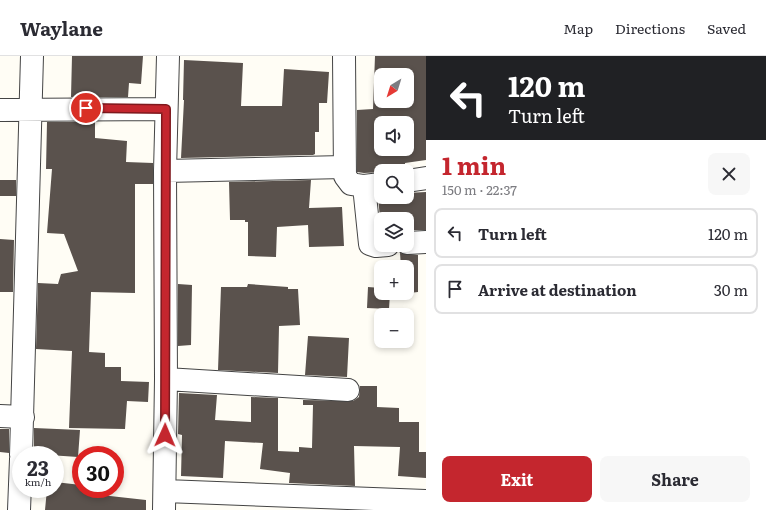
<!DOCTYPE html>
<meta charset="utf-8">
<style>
body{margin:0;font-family:Literata,serif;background:#f7f7f7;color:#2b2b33;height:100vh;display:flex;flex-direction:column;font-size:15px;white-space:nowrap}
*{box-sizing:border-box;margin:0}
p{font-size:13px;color:#7c7c81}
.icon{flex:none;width:22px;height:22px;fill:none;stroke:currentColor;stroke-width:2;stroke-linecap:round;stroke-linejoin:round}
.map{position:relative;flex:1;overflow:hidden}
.drawer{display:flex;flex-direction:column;background:#fff;width:340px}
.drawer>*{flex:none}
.banner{background:#202124;color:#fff;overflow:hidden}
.needle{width:26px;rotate:218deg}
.tools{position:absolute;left:374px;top:12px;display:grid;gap:8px}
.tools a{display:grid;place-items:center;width:40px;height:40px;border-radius:8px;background:#fff;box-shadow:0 2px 6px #0003;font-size:20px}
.speed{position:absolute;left:12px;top:390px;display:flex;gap:8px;font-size:20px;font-weight:700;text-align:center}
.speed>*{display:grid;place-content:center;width:52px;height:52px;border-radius:50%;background:#fff;box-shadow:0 2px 6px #0003;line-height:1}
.speed small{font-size:10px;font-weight:400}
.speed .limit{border:6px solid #d22;background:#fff;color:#111}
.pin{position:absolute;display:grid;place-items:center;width:34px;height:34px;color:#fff;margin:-17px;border:2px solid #fff;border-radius:50%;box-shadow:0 1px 4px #0007}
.me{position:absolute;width:44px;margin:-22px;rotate:1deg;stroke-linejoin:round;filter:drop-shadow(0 0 3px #0008)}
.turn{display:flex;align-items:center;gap:14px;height:84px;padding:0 16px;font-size:18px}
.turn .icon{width:52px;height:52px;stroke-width:2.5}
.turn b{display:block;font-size:28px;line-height:34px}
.round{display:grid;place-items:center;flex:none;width:42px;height:42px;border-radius:8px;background:#f7f7f7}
.summary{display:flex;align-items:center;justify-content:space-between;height:68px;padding:0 16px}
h1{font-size:24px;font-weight:700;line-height:30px;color:#c4262e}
.action{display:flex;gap:8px;margin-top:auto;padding:8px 16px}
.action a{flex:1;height:46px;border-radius:8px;background:#c4262e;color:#fff;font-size:16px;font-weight:700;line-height:46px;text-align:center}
.action a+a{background:#f7f7f7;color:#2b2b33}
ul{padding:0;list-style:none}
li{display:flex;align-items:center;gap:12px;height:50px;margin:0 8px 6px;padding:0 8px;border:2px solid #e1e1e2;border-radius:8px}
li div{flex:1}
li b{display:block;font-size:15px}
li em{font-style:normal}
header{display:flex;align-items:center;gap:24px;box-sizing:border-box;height:56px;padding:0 20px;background:#fff;border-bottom:1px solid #e1e1e2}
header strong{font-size:19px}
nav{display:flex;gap:22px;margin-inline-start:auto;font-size:14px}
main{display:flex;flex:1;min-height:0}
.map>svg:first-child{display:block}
.building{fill:#5a524d;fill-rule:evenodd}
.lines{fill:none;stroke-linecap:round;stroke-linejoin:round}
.minor-casing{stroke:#444;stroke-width:24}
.minor{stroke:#fff;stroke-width:22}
.route-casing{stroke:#7f191e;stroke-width:10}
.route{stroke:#c4262e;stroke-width:7}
</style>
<header>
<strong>Waylane</strong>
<nav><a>Map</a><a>Directions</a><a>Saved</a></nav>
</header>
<main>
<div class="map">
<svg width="426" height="454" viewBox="0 0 426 454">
<rect width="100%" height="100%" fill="#fffdf5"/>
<path class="building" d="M 72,0 L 143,0 L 141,28 L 129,27 L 128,41 L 71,41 Z
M 375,0 L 426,0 L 426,104 L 405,107 L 405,113 L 400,115 L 364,117 L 357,116 L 357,54 L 373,53 ZM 381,19 L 407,19 L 407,45 L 381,45 ZM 381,67 L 407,67 L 407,93 L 381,93 Z
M 184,4 L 243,7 L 241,50 L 282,50 L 284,13 L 329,16 L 327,47 L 319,47 L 319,76 L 315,76 L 315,98 L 313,99 L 181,102 L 184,44 L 183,44 Z
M 47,66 L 95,66 L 95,82 L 127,85 L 126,106 L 153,107 L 153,128 L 135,128 L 135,237 L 91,236 L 89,296 L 105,297 L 105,311 L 121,311 L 121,325 L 149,326 L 148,346 L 127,345 L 125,373 L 69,372 L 72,295 L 36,293 L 38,227 L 58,228 L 61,218 L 78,215 L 64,178 L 47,177 L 52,113 L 46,113 Z
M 0,124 L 16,124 L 16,140 L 0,140 Z
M 311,124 L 309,152 L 342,151 L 344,190 L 309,191 L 308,169 L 277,171 L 276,201 L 248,200 L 248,166 L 245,166 L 245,164 L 230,164 L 229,126 Z
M 426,136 L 426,174 L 407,174 L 407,163 L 381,163 L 381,173 L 378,141 L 407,141 L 407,137 Z
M 0,183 L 14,184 L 13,236 L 0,236 Z
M 400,197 L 418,199 L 418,236 L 401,238 L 407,237 L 407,211 L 401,211 Z
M 178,228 L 192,229 L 191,289 L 178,290 Z
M 248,228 L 288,231 L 288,233 L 298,233 L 300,269 L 279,270 L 278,317 L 218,314 L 221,231 L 247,231 Z
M 368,231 L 381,232 L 381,237 L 390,237 L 389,253 L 367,252 Z
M 308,280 L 349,282 L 347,321 L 305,319 Z
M 360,330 L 377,330 L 377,351 L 399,352 L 399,366 L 419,366 L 419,396 L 426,396 L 426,422 L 398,420 L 400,391 L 354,390 L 355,430 L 289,427 L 290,417 L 260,413 L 263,387 L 225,385 L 223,422 L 181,420 L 182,379 L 178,378 L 179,337 L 217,339 L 215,364 L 251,366 L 251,341 L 278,342 L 278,395 L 299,396 L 299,391 L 312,392 L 313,349 L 303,349 L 303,344 L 353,345 L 359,341 Z
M 34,372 L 80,374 L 78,401 L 34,398 Z
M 0,373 L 9,373 L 9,397 L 0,396 Z
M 55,426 L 81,429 L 81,433 L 101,433 L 101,439 L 146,444 L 146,454 L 45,454 L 47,433 L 55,433 Z"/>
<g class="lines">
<g class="minor-casing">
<path id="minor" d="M 344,0 L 345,120 L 351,128 L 364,130 L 381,128
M 0,54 L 166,53
M 165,115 L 344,111
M 407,125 L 426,122
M 364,130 L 370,188 L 376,190 L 388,189
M 407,187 L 426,186
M 166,323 L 348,334
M 0,360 L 23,361
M 21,399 L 32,0
M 165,435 L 426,445
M 19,454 L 21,403
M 164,454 L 166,323 L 165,115 L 168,0"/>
</g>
<use href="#minor" class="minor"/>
</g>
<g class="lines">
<g class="route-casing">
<path id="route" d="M 86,52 L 166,53 L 165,379"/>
</g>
<use href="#route" class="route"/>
</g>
</svg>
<div class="tools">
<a><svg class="needle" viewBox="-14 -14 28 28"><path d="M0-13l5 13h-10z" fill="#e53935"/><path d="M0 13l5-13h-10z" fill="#7c7c81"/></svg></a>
<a><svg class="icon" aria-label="sound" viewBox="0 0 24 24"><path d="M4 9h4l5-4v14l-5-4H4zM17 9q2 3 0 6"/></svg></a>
<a><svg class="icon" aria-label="search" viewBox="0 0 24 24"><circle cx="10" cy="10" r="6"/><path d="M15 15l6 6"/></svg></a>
<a><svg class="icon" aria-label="layers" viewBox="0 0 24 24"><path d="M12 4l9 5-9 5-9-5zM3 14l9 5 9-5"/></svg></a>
<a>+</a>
<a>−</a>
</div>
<div class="speed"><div>23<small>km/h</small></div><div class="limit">30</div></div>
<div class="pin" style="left:86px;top:52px;background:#d93025"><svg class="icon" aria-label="arrive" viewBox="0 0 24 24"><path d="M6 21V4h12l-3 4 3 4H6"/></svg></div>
<svg class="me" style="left:165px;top:379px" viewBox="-20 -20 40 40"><path d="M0-17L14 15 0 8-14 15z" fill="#c4262e" stroke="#fff" stroke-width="4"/></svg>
</div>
<section class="drawer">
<div class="banner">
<div class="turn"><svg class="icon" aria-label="left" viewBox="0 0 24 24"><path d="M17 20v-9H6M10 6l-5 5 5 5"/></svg><div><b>120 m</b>Turn left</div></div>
</div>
<div class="summary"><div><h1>1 min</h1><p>150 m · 22:37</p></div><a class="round"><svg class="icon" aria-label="close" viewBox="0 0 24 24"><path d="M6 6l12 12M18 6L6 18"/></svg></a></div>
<ul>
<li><svg class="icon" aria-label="left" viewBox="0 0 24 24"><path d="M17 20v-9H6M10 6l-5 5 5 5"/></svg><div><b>Turn left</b></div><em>120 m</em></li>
<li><svg class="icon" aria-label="arrive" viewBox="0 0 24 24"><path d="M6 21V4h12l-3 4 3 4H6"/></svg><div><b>Arrive at destination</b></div><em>30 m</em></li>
</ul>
<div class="action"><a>Exit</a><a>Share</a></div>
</section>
</main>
